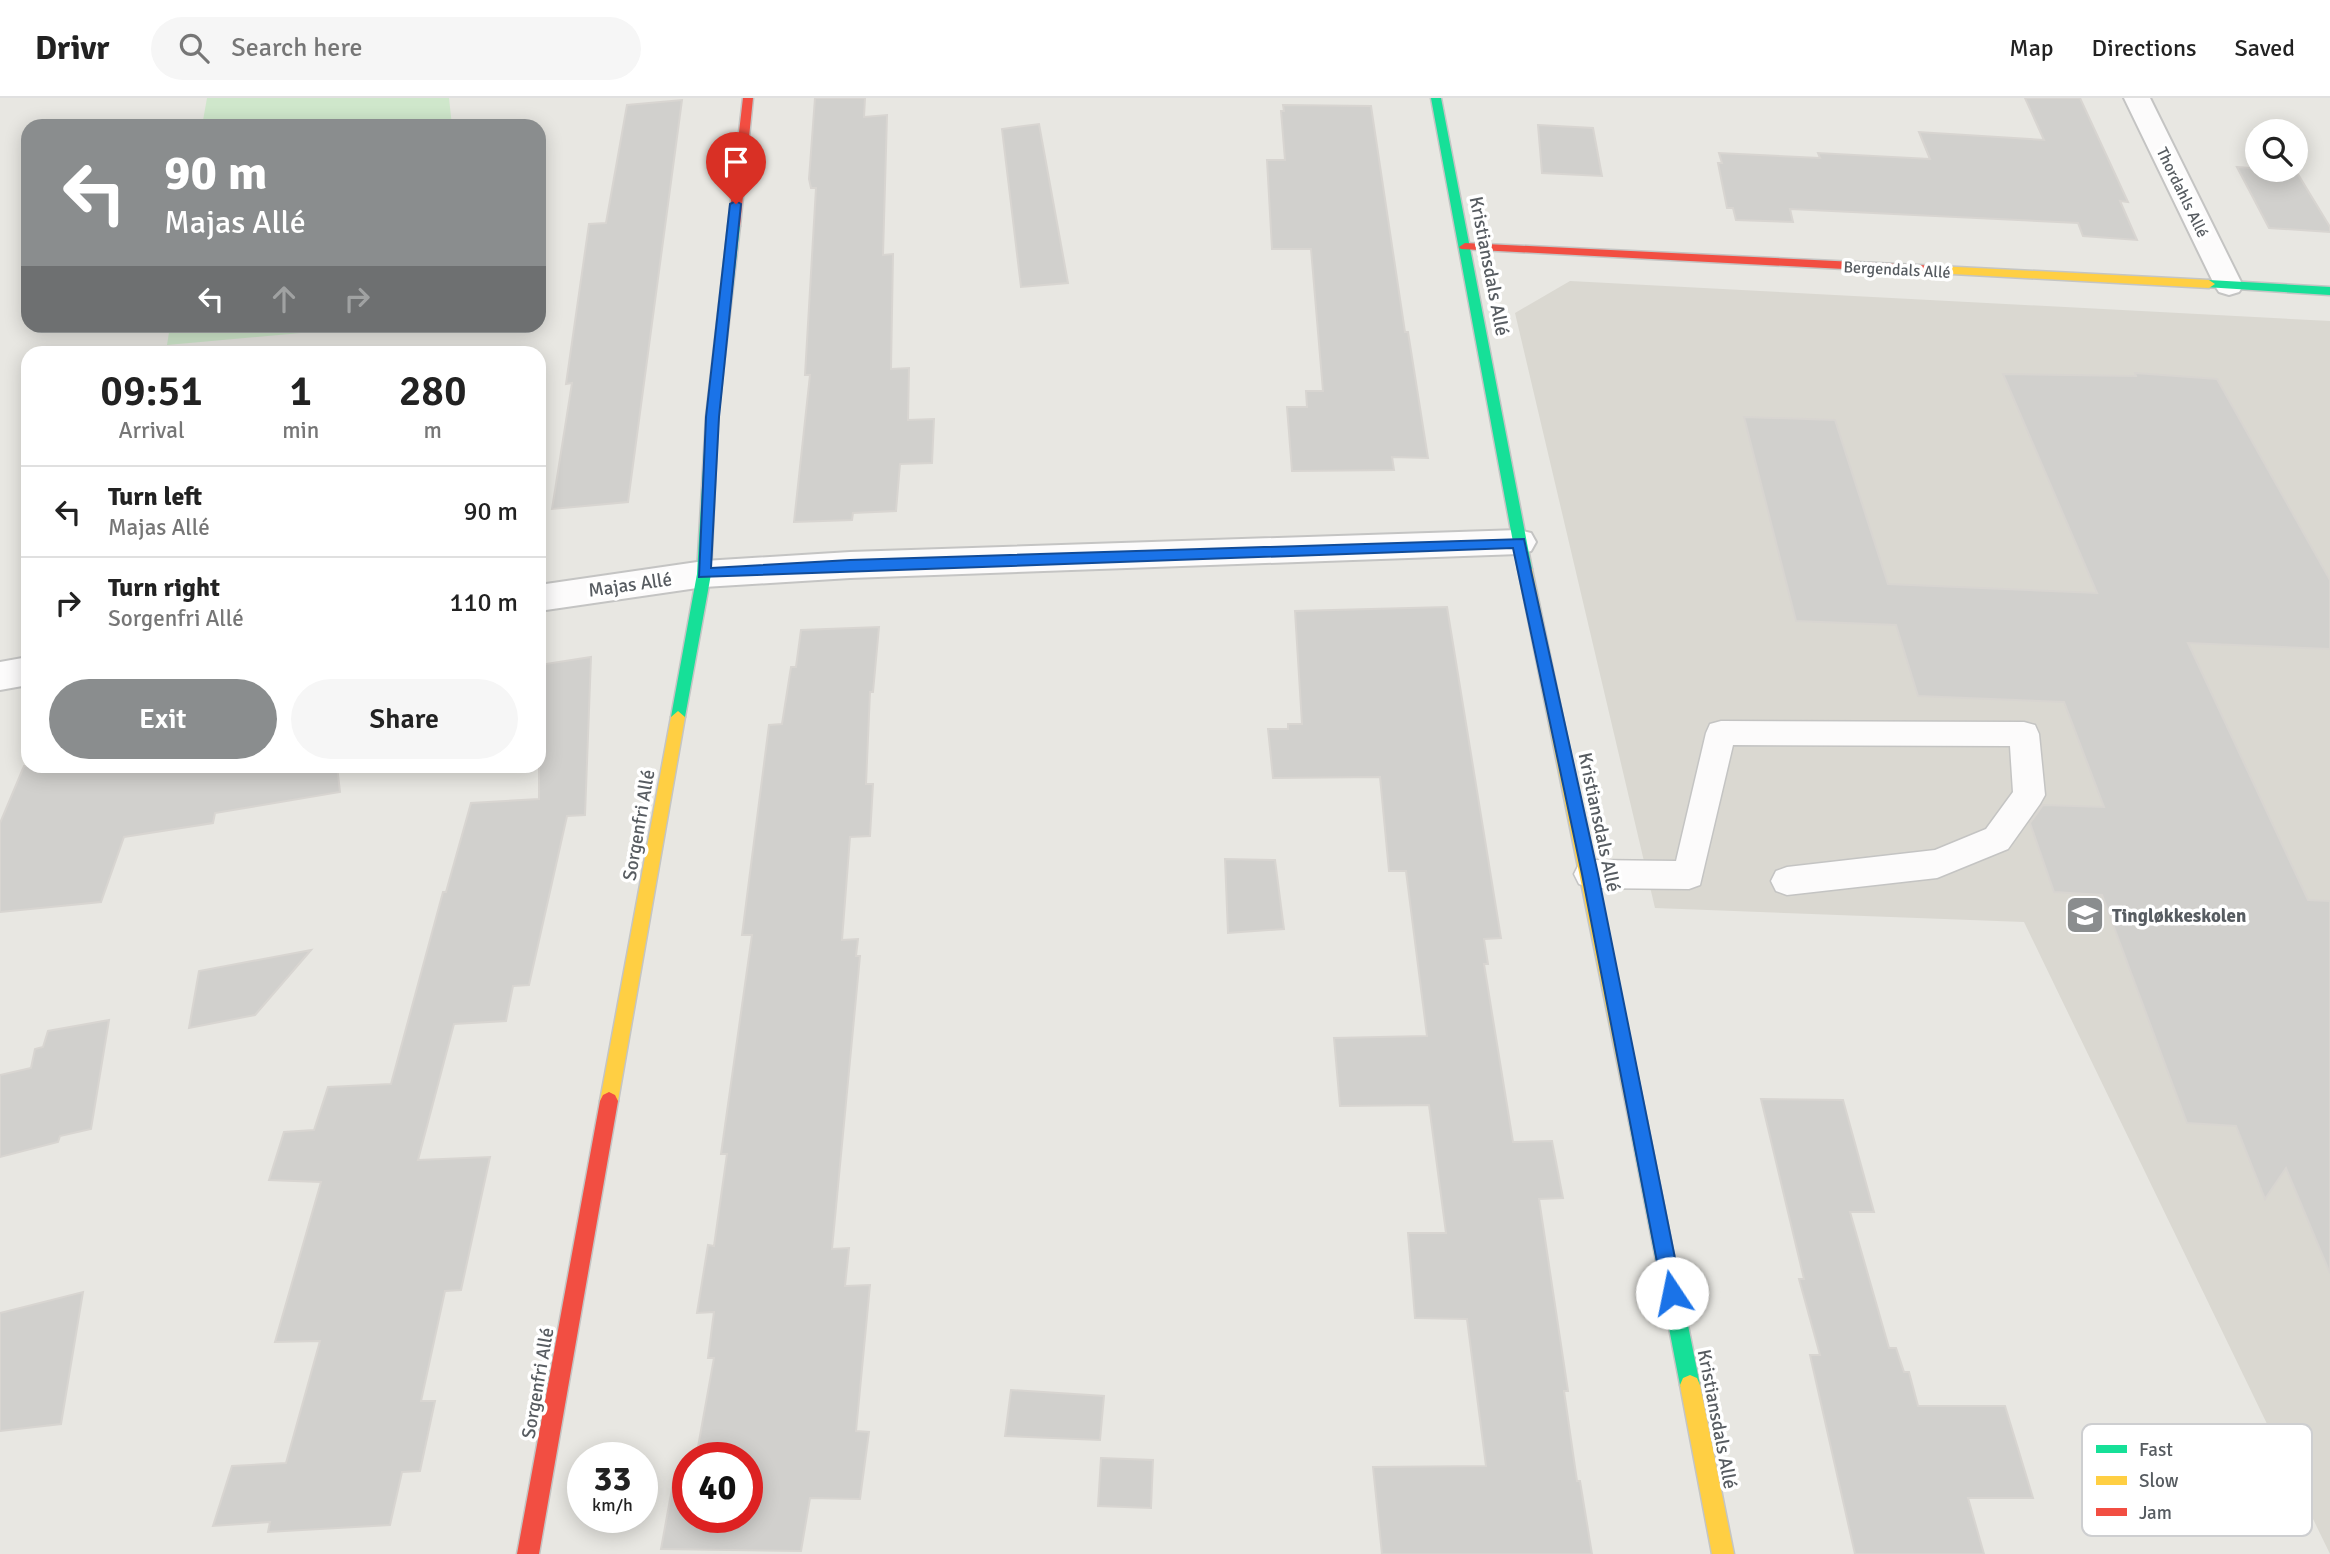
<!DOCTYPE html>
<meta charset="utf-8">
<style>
body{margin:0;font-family:Signika,sans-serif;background:#f6f6f6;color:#222;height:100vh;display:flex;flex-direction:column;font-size:26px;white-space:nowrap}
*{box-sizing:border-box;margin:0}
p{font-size:23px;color:#767676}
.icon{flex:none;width:38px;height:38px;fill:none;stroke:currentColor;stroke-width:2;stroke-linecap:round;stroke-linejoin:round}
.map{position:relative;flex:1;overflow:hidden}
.side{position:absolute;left:21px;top:248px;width:525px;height:427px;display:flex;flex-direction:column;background:#fff;border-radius:21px;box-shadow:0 4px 18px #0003}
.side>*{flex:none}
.banner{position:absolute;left:21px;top:21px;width:525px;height:214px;border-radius:21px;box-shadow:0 4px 18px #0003;background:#8a8d8e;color:#fff;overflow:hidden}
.tools{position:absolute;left:2245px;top:21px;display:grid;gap:14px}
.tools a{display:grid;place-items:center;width:63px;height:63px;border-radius:50%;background:#fff;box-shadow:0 4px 18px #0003;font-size:35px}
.speed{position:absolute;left:567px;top:1344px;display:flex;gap:14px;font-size:35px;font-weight:700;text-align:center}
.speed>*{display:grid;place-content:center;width:91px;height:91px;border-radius:50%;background:#fff;box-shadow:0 4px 18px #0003;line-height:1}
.speed small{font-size:18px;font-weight:400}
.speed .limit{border:10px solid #d22;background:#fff;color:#111}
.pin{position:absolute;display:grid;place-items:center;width:60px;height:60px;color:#fff;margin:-72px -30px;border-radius:50% 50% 50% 0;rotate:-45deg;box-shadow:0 0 7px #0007}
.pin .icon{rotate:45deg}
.me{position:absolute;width:77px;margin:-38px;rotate:349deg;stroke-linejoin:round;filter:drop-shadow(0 0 5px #0008)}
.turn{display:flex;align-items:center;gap:24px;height:147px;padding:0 28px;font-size:32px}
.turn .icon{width:91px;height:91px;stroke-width:2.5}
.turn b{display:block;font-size:49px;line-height:60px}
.lanes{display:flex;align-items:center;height:66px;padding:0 28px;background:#0003;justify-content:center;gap:35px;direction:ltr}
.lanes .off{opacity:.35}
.eta{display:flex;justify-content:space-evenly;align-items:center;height:119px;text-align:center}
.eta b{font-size:42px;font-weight:600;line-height:49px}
.cta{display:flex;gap:14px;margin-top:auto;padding:14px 28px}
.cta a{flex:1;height:80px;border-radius:42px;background:#8a8d8e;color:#fff;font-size:28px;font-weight:600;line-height:80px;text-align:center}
.cta a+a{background:#f6f6f6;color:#222}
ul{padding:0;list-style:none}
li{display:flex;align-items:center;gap:21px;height:91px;padding:0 28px;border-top:2px solid #e0e0e0}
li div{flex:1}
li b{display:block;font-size:26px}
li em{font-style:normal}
header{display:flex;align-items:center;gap:42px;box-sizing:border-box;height:98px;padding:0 35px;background:#fff;border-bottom:2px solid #e0e0e0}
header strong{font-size:33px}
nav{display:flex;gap:38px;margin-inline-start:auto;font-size:24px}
.search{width:490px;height:63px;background:#f6f6f6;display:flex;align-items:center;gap:18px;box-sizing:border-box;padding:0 24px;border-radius:38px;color:#767676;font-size:26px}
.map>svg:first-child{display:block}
.education{fill:#dad8d1}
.green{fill:#cfe7cb}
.building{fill:#d1d0cd;stroke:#d8d5d1;stroke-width:2}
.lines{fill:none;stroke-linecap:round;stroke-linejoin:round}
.lane-casing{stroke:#c4c4c3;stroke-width:3}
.street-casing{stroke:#c4c4c3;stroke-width:4}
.fast-casing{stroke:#c4c5c4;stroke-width:3}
.slow-casing{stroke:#c4c5c4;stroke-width:3}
.jam-casing{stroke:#c4c5c4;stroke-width:3}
.lane{fill:#fcfbfb;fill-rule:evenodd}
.street{fill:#fcfbfb;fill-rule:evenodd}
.fast{fill:#16e098;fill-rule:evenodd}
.slow{fill:#ffcf43;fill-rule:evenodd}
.jam{fill:#f24e42;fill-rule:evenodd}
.route{fill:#1a73e8;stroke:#114b97;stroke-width:2}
.labels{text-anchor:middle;stroke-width:7;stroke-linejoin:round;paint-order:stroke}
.far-street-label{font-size:16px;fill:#575c61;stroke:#fff}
.street-label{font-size:19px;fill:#575c61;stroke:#fff}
.poi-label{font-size:19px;font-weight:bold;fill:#575c61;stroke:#fff;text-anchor:start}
.key{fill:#fff;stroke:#cdced0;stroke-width:2}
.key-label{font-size:19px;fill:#575c61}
</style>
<header>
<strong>Drivr</strong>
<div class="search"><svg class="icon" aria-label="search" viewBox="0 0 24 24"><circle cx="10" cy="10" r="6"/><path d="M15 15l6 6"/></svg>Search here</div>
<nav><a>Map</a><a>Directions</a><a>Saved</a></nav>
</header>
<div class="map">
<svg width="2330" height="1456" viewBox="0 0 2330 1456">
<rect width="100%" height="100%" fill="#e8e7e2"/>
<path class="education" d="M 1570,183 L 2330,223 L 2330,1456 L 2024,824 L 1655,810 L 1515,215 Z"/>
<path class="green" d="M 207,0 L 449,0 L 452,28 L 202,28 Z
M 170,228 L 378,228 L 167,247 Z"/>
<path class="building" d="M 815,0 L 865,0 L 864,19 L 887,17 L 883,157 L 893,156 L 891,271 L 909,270 L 908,322 L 934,321 L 932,365 L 900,366 L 896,413 L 853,415 L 852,422 L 794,424 L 810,277 L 805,277 L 816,90 L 811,90 L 809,81 Z
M 2025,0 L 2080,0 L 2128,104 L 2120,103 L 2137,142 L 2083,138 L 2078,125 L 1790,111 L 1793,124 L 1736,122 L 1733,110 L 1727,110 L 1718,65 L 1722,65 L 1719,55 L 1820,60 L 1818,55 L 1930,61 L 1919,34 L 2044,42 Z
M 682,2 L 628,404 L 552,411 L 572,285 L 566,286 L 589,126 L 606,125 L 627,7 Z
M 1283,7 L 1371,8 L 1405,234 L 1408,234 L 1428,360 L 1392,359 L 1394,372 L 1292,373 L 1287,309 L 1307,309 L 1306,293 L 1323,293 L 1311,151 L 1272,151 L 1267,62 L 1285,62 L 1281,13 L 1284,13 Z
M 1039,26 L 1068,185 L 1021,189 L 1002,31 Z
M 1538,27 L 1593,30 L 1602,78 L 1542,75 Z
M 2237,69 L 2296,73 L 2330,129 L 2330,134 L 2269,130 Z
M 2135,275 L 2217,281 L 2330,482 L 2330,551 L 2188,545 L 2308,802 L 2330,803 L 2330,1175 L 2286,1070 L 2265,1101 L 2236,1028 L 2187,1025 L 2102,797 L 2054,794 L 2030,725 L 2043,707 L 2104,709 L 2064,604 L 1918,598 L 1896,527 L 1796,523 L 1744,319 L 1835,322 L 1888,486 L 2097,495 L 2003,276 L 2136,278 Z
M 1447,509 L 1501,840 L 1484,841 L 1488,866 L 1484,866 L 1513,1044 L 1552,1043 L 1563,1100 L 1539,1101 L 1568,1293 L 1564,1293 L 1577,1383 L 1580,1383 L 1592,1456 L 1382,1456 L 1373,1369 L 1486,1368 L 1467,1221 L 1415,1220 L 1408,1135 L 1446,1135 L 1429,1007 L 1340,1008 L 1334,940 L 1427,938 L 1406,773 L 1389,773 L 1380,679 L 1273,680 L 1268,631 L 1288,631 L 1288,626 L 1302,626 L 1295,513 Z
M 879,529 L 873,594 L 870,594 L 866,686 L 873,686 L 870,738 L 850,739 L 842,842 L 858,841 L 856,858 L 860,858 L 832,1151 L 849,1150 L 845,1188 L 870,1187 L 856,1333 L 869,1334 L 860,1401 L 810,1400 L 801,1453 L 661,1451 L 675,1374 L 688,1374 L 688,1419 L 747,1419 L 747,1360 L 696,1360 L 714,1260 L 708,1260 L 714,1214 L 697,1215 L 708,1147 L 714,1148 L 727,1056 L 721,1056 L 752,837 L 742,837 L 769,627 L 782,626 L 791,569 L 796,569 L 801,532 Z
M 591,559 L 585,717 L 567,718 L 529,887 L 513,888 L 506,923 L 454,926 L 418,1062 L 490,1059 L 461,1192 L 445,1193 L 421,1303 L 435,1303 L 420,1373 L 402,1374 L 390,1427 L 268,1434 L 270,1424 L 213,1428 L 232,1368 L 286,1365 L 320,1243 L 275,1244 L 321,1084 L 269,1082 L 284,1034 L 314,1032 L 328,989 L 391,986 L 443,794 L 446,794 L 471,705 L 539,701 L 539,567 Z
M 24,668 L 337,668 L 340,694 L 215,715 L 213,725 L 124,739 L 101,804 L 0,814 L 0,725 Z
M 1225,761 L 1275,762 L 1284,831 L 1228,835 Z
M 311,852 L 255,917 L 189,930 L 199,873 Z
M 109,922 L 91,1031 L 60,1038 L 58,1044 L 0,1059 L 0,977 L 31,970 L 35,951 L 43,949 L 48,933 Z
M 1761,1001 L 1843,1002 L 1874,1114 L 1850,1114 L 1889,1250 L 1896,1250 L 1904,1274 L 1909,1274 L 1918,1308 L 2005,1308 L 2033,1400 L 1968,1400 L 1984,1456 L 1855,1456 L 1810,1257 L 1820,1257 L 1799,1181 L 1804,1181 Z
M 83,1194 L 61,1326 L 0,1333 L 0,1215 Z
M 1011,1292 L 1104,1298 L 1100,1342 L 1005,1338 Z
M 1101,1360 L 1153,1362 L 1151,1410 L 1098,1408 Z"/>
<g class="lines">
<g class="lane-casing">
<path id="lane" d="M 1721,623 L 2024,624 L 2035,627 L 2039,636 L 2045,697 L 2040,706 L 2008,751 L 1937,780 L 1787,797 L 1776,793 L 1771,783 L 1776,773 L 1787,769 L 1935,752 L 1986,731 L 2013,694 L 2010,648 L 1733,647 L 1700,787 L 1689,791 L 1590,790 L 1579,786 L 1574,776 L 1579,766 L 1590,762 L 1676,763 L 1706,635 L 1710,626 Z"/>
</g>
<g class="street-casing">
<path id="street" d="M 2124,0 L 2150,0 L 2243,188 L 2239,194 L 2229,197 L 2219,194 L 2215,188 Z
M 1519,432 L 1531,435 L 1536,444 L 1531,453 L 1519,456 L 850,480 L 704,489 L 539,513 L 539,487 L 704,463 L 850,454 Z
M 28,559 L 28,587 L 0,592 L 0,564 Z"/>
</g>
<g class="fast-casing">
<path id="fast" d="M 1431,0 L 1441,0 L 1532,471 L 1525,476 L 1518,471 Z
M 734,125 L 740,128 L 718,319 L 711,476 L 685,619 L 678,625 L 671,619 L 697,476 L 706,319 L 728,128 Z
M 2209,182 L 2330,189 L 2330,197 L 2205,189 L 2205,183 Z
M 1638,1014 L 1644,1017 L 1647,1023 L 1700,1287 L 1697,1294 L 1690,1297 L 1683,1294 L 1680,1287 L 1629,1023 L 1632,1017 Z"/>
</g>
<g class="slow-casing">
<path id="slow" d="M 1938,168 L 2209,182 L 2215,186 L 2209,190 L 1934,175 L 1934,169 Z
M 1525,466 L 1532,471 L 1647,1023 L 1644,1029 L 1638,1032 L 1632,1029 L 1629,1023 L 1518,471 Z
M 678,613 L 685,619 L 618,1003 L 615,1009 L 609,1012 L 603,1009 L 600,1003 L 671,619 Z
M 1690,1277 L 1697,1280 L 1700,1287 L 1734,1456 L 1712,1456 L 1680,1287 L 1683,1280 Z"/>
</g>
<g class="jam-casing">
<path id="jam" d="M 743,0 L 753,0 L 740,128 L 734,131 L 728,128 Z
M 1465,145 L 1938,168 L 1944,172 L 1938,176 L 1461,151 L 1459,149 Z
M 609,994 L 615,997 L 618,1003 L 539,1456 L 517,1456 L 600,1003 L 603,997 Z"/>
</g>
<use href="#lane" class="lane"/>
<use href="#street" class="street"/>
<use href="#fast" class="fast"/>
<use href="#slow" class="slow"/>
<use href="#jam" class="jam"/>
</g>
<path class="route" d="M 736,103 L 741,106 L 719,319 L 711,470 L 850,462 L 1524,441 L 1598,776 L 1682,1195 L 1679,1202 L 1672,1205 L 1665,1202 L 1663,1195 L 1582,776 L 1513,450 L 699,479 L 706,319 L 730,106 Z"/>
<defs>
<g id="school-square" transform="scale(2.0125)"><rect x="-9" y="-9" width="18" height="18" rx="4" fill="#8a8d8e" stroke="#fff"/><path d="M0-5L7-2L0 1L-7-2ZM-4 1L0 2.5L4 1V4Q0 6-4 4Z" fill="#fff"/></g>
</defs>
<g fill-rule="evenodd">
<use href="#school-square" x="2085" y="817"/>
</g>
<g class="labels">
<g class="far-street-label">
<text transform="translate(2183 94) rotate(64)" y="6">Thordahls Allé</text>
<text transform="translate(1897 171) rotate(3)" y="6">Bergendals Allé</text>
</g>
<g class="street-label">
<text transform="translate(1490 168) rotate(79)" y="7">Kristiansdals Allé</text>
<text transform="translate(630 486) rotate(-8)" y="7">Majas Allé</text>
<text transform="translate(1600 724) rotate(78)" y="7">Kristiansdals Allé</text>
<text transform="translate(638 727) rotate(-80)" y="7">Sorgenfri Allé</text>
<text transform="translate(537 1285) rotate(-80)" y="7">Sorgenfri Allé</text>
<text transform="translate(1718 1321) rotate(79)" y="7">Kristiansdals Allé</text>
</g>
<g class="poi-label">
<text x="2112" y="824">Tingløkkeskolen</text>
</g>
</g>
<rect x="2082" y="1326" width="230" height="112" rx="10" class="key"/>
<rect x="2096" y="1347" width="31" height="8" fill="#16e098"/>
<rect x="2096" y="1378" width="31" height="9" fill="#ffcf43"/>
<rect x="2096" y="1410" width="31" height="8" fill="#f24e42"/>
<g class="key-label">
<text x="2139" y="1358">Fast</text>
<text x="2139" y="1389">Slow</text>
<text x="2139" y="1421">Jam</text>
</g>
</svg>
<div class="tools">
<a><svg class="icon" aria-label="search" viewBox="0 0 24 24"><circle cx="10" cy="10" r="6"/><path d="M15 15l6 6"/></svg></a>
</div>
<div class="speed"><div>33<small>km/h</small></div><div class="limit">40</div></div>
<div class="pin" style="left:736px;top:106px;background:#d93025"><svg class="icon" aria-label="arrive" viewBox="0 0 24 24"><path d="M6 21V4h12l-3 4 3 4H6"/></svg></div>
<svg class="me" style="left:1672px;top:1195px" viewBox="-20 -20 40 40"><circle r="19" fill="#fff"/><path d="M0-13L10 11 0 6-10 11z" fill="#1a73e8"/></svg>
<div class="banner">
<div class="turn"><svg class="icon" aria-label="left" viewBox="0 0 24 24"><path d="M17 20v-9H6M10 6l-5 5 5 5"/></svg><div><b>90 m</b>Majas Allé</div></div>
<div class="lanes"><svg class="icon" aria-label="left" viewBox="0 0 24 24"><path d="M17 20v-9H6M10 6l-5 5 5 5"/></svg><svg class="icon off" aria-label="ahead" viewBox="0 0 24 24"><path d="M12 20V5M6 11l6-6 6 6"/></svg><svg class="icon off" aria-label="right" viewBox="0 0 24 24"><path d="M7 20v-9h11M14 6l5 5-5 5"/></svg></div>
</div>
<section class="side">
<div class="eta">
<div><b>09:51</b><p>Arrival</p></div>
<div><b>1</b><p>min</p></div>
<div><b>280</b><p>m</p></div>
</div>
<ul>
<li><svg class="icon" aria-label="left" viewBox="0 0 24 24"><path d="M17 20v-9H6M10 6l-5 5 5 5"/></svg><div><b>Turn left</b><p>Majas Allé</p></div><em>90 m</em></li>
<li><svg class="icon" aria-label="right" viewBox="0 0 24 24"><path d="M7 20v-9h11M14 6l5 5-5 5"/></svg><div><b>Turn right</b><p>Sorgenfri Allé</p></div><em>110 m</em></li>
</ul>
<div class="cta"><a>Exit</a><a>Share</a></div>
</section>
</div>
